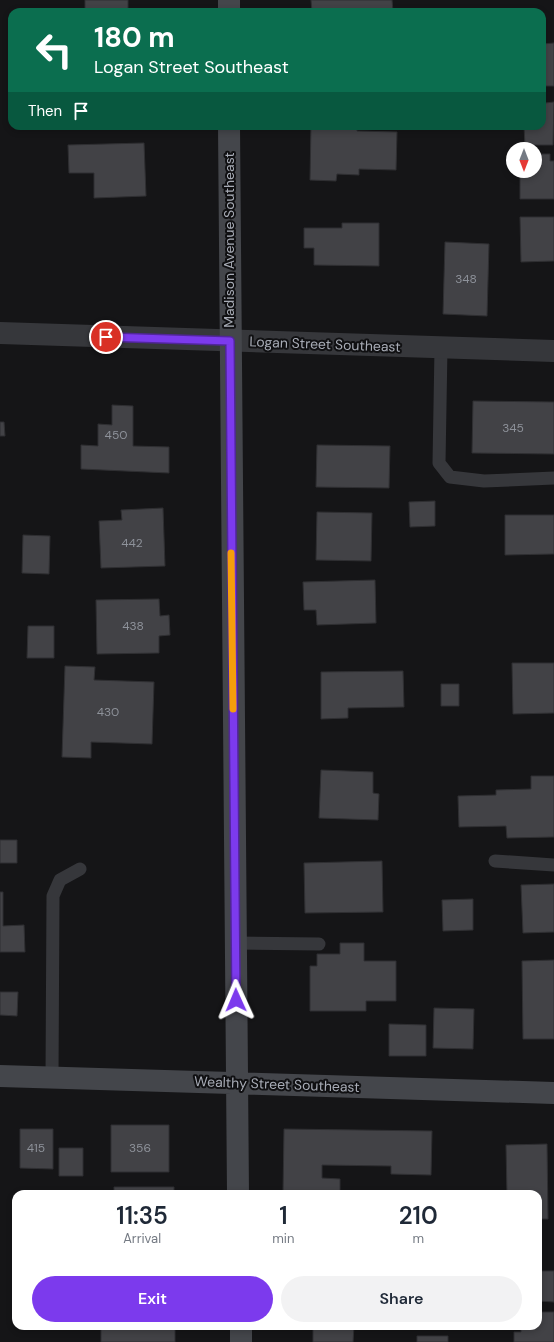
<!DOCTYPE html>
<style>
body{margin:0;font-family:"DM Sans",sans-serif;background:#f2f2f3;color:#1f2937;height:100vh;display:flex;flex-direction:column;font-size:15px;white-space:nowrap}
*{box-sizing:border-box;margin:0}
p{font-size:13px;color:#747a83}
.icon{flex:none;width:22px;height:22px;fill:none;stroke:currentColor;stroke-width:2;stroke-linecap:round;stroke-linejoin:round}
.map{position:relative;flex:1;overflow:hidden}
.panel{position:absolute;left:12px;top:1190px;width:530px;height:140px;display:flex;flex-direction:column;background:#fff;border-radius:12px;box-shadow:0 2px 6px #0003}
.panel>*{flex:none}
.guide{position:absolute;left:8px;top:8px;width:538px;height:122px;border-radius:12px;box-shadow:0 2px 6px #0003;background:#0b6e4f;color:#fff;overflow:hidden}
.needle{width:26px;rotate:180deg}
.buttons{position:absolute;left:506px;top:142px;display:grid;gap:8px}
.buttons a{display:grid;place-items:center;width:36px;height:36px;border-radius:50%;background:#fff;box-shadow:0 2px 6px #0003;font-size:20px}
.pin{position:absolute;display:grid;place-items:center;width:34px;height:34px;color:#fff;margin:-17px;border:2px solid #fff;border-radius:50%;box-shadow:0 1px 4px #0007}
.me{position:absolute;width:44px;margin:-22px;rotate:359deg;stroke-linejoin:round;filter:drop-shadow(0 0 3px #0008)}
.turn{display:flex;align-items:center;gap:14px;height:84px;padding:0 20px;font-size:18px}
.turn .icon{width:52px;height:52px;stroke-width:2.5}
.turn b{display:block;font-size:28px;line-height:34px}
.then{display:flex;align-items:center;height:38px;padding:0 20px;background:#0003;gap:8px;font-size:15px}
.eta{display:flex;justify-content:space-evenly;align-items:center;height:68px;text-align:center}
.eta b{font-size:24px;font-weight:600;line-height:28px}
.primary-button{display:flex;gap:8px;margin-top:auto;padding:8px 20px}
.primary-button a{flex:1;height:46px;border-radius:24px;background:#7c3aed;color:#fff;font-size:16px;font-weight:600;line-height:46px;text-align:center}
.primary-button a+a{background:#f2f2f3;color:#1f2937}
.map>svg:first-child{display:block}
.building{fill:#424246;stroke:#2f2f32}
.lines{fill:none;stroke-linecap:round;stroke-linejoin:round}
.lane{stroke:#36373b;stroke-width:13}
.street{stroke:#36373b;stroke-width:22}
.secondary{stroke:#44464b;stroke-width:22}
.route-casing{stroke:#51269a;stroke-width:10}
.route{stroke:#7c3aed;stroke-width:7}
.slow{stroke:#f59e0b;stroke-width:7}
.labels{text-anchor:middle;stroke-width:4;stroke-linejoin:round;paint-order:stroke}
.number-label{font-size:12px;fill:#8e929a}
.street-label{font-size:14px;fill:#a8acb6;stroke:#101012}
</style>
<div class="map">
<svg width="554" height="1342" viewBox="0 0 554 1342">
<rect width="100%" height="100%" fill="#151517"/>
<path class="building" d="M 85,0 L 128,0 L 128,12 L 85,12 Z
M 311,0 L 392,0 L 393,11 L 312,12 Z
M 554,43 L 554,86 L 542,86 L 542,44 Z
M 554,102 L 553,145 L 525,145 L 524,126 L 542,126 L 542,110 L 545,110 L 545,103 Z
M 311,126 L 357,126 L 357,131 L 397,132 L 396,170 L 359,169 L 359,175 L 337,174 L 336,181 L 310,180 Z
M 144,143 L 146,196 L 94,198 L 94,173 L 69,173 L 68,145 Z
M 535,154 L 550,154 L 550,161 L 554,161 L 554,199 L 520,199 L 520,171 L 535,171 Z
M 520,217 L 554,217 L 554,261 L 521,262 Z
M 342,223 L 379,223 L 379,266 L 314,265 L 314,248 L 304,248 L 304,228 L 342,228 Z
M 445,242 L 489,244 L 487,316 L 443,314 Z
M 473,401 L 554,402 L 554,454 L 472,453 Z
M 112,405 L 133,406 L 133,446 L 169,447 L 169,473 L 81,469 L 81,445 L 98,446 L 98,424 L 112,425 Z
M 0,422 L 4,422 L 5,436 L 0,436 Z
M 317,445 L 390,446 L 389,488 L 316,487 Z
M 435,501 L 435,526 L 410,527 L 409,502 Z
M 163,508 L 165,566 L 101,568 L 99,521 L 122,520 L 121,510 Z
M 317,512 L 372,513 L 371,561 L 316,560 Z
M 505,515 L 554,515 L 554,554 L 505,555 Z
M 23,535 L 50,536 L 49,574 L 22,573 Z
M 375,580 L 376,623 L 317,625 L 316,610 L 304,610 L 303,582 Z
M 159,599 L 160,616 L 169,615 L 170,635 L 159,636 L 159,653 L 97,654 L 96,600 Z
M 28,626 L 54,626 L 54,658 L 27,658 Z
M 512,663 L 554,663 L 554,713 L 513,714 Z
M 65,666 L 95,667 L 94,680 L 154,682 L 152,744 L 91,742 L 91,758 L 62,757 Z
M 403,671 L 404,707 L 348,708 L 348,718 L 321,719 L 321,672 Z
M 441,684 L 459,684 L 459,706 L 441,706 Z
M 321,770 L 373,772 L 373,793 L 379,794 L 378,820 L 319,818 Z
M 531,776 L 554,776 L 554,837 L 507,838 L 506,826 L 459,827 L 458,796 L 496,795 L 496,790 L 531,789 Z
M 0,840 L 17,840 L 17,863 L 0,863 Z
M 382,861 L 383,912 L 305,913 L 304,863 Z
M 554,884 L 554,932 L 523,933 L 521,885 Z
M 0,892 L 3,892 L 3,926 L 24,925 L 25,952 L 0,952 Z
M 473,899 L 473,930 L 443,931 L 442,900 Z
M 340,943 L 364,943 L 364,961 L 396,961 L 396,1001 L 366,1001 L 366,1011 L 310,1011 L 310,966 L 317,966 L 317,954 L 340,954 Z
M 554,960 L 554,1039 L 523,1039 L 522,961 Z
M 0,992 L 18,992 L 17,1016 L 0,1015 Z
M 434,1008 L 474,1009 L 473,1049 L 433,1048 Z
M 389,1024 L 426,1025 L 426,1056 L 389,1056 Z
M 111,1125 L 169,1125 L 169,1172 L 111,1172 Z
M 20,1129 L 53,1129 L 53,1169 L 20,1168 Z
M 284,1129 L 432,1131 L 431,1175 L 391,1174 L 391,1166 L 322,1165 L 322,1178 L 340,1179 L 340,1194 L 283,1194 Z
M 547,1144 L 548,1219 L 538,1219 L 538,1194 L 507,1194 L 506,1145 Z
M 59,1148 L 83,1148 L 83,1176 L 59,1176 Z
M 114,1187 L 174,1187 L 174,1194 L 114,1194 Z
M 538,1271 L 554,1271 L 554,1302 L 538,1301 Z
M 538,1312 L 554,1312 L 554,1342 L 514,1342 L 514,1332 L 521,1332 L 521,1326 L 538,1326 Z
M 101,1326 L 175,1326 L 175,1342 L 101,1342 Z
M 313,1326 L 354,1326 L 353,1342 L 313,1342 Z
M 417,1336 L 448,1336 L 448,1342 L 417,1342 Z"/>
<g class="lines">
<path class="lane" d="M 441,348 L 439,463 L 450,477 L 484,481 L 554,478
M 495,861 L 554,865
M 235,943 L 319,944
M 52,1077 L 53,896 L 60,880 L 80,869"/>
<path class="street" d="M 0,333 L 554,351"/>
<path class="secondary" d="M 229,0 L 229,12
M 229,126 L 238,1194
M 0,1076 L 554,1093
M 241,1326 L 241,1342"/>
</g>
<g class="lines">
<g class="route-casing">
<path id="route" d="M 106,337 L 230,341 L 236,1000"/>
</g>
<use href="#route" class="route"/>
<path class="slow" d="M 231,553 L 233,709"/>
</g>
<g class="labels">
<g class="number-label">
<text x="466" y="283">348</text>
<text x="513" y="432">345</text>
<text x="116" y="439">450</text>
<text x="132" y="547">442</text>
<text x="133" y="630">438</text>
<text x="108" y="716">430</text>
<text x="36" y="1152">415</text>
<text x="140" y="1152">356</text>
</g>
<g class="street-label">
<text transform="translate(229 240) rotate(-90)" y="5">Madison Avenue Southeast</text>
<text transform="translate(325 344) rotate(2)" y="5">Logan Street Southeast</text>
<text transform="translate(277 1084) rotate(2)" y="5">Wealthy Street Southeast</text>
</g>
</g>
</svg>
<div class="buttons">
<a><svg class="needle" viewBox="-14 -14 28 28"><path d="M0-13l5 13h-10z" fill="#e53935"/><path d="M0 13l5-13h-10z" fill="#747a83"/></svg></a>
</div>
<div class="pin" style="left:106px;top:337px;background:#d93025"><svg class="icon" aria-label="arrive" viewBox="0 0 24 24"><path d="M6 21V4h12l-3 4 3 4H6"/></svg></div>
<svg class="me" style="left:236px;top:1000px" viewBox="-20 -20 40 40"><path d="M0-17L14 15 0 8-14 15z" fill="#7c3aed" stroke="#fff" stroke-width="4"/></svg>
<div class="guide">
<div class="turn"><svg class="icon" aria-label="left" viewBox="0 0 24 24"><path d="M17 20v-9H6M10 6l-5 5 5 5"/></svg><div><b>180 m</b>Logan Street Southeast</div></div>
<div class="then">Then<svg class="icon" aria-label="arrive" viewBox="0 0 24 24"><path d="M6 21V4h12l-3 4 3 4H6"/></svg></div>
</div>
<section class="panel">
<div class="eta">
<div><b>11:35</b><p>Arrival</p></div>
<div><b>1</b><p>min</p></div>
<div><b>210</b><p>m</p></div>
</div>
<div class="primary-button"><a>Exit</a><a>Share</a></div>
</section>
</div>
